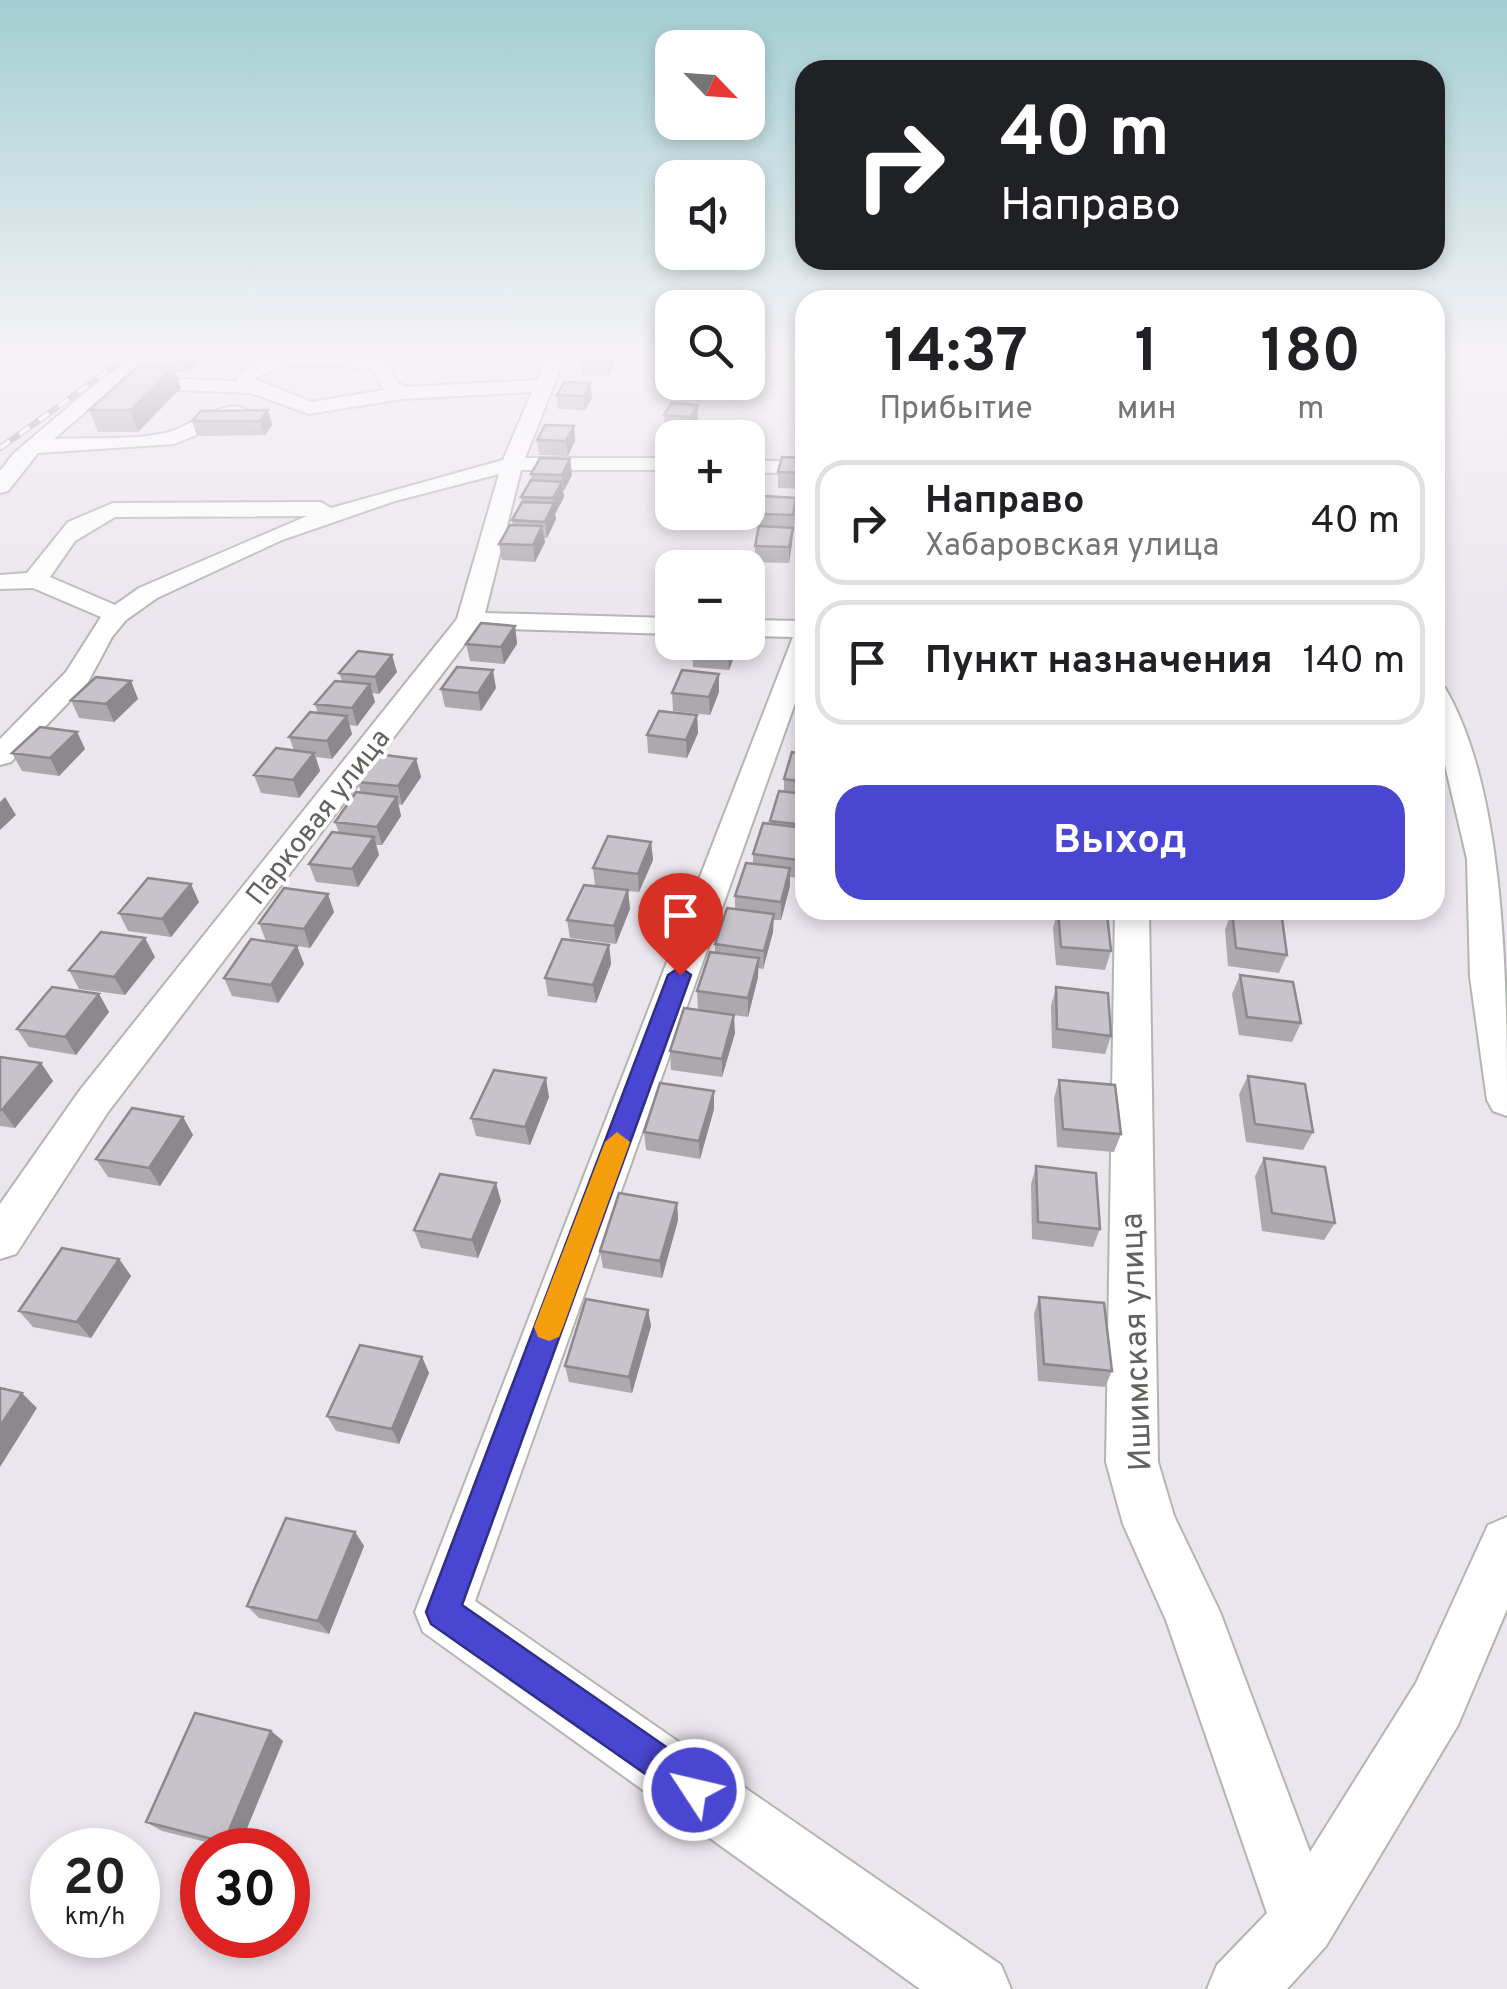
<!DOCTYPE html>
<html lang="ru">
<meta charset="utf-8">
<style>
body{margin:0;font-family:Overpass,sans-serif;background:#f6f6f6;color:#202124;height:100vh;display:flex;flex-direction:column;font-size:38px;white-space:nowrap}
*{box-sizing:border-box;margin:0}
p{font-size:32px;color:#757577}
.icon{flex:none;width:55px;height:55px;fill:none;stroke:currentColor;stroke-width:2;stroke-linecap:round;stroke-linejoin:round}
.map{position:relative;flex:1;overflow:hidden}
.sheet{position:absolute;left:795px;top:290px;width:650px;height:630px;display:flex;flex-direction:column;background:#fff;border-radius:30px;box-shadow:0 5px 15px #0003}
.sheet>*{flex:none}
.banner{position:absolute;left:795px;top:60px;width:650px;height:210px;border-radius:30px;box-shadow:0 5px 15px #0003;background:#202124;color:#fff;overflow:hidden}
.needle{width:65px;rotate:115deg}
.controls{position:absolute;left:655px;top:30px;display:grid;gap:20px}
.controls a{display:grid;place-items:center;width:110px;height:110px;border-radius:20px;background:#fff;box-shadow:0 5px 15px #0003;font-size:50px}
.speed{position:absolute;left:30px;top:1828px;display:flex;gap:20px;font-size:50px;font-weight:700;text-align:center}
.speed>*{display:grid;place-content:center;width:130px;height:130px;border-radius:50%;background:#fff;box-shadow:0 5px 15px #0003;line-height:1}
.speed small{font-size:25px;font-weight:400}
.speed .limit{border:15px solid #d22;background:#fff;color:#111}
.pin{position:absolute;display:grid;place-items:center;width:85px;height:85px;color:#fff;margin:-102px -42px;border-radius:50% 50% 50% 0;rotate:-45deg;box-shadow:0 0 10px #0007}
.pin .icon{rotate:45deg}
.me{position:absolute;width:110px;margin:-55px;rotate:305deg;stroke-linejoin:round;filter:drop-shadow(0 0 8px #0008)}
.turn{display:flex;align-items:center;gap:35px;height:210px;padding:0 40px;font-size:45px}
.turn .icon{width:130px;height:130px;stroke-width:2.5}
.turn b{display:block;font-size:70px;line-height:85px}
.eta{display:flex;justify-content:space-evenly;align-items:center;height:170px;text-align:center}
.eta b{font-size:60px;font-weight:700;line-height:70px}
.primary-button{display:flex;gap:20px;margin-top:auto;padding:20px 40px}
.primary-button a{flex:1;height:115px;border-radius:30px;background:#4946d2;color:#fff;font-size:40px;font-weight:700;line-height:115px;text-align:center}
ul{padding:0;list-style:none}
li{display:flex;align-items:center;gap:30px;height:125px;margin:0 20px 15px;padding:0 20px;border:5px solid #e0e0e0;border-radius:30px}
li div{flex:1}
li b{display:block;font-size:38px}
li em{font-style:normal}
.map>svg:first-child{display:block}
.lines{fill:none;stroke-linecap:round;stroke-linejoin:round}
.minor-casing{stroke:#b2b5b0;stroke-width:4}
.minor{fill:#fff;fill-rule:evenodd}
.rail-casing{stroke:#9d9e9b;stroke-width:6}
.rail{stroke:#fff;stroke-width:4;stroke-dasharray:12;stroke-linecap:butt}
.wall{fill:#aca8ae}
.shaded-wall{fill:#8c888d}
.building{fill:#c8c3ca;stroke:#8c888d;stroke-width:2.5}
.route{fill:#4946d2;stroke:#2f2e88;stroke-width:2.5}
.slow{fill:#f59e0b}
.labels{text-anchor:middle;stroke-width:8;stroke-linejoin:round;paint-order:stroke}
.street-label{font-size:28px;fill:#60635d;stroke:#fff}
.near-street-label{font-size:32px;fill:#60635d;stroke:#fff}
</style>
<div class="map">
<svg width="1507" height="1989" viewBox="0 0 1507 1989">
<rect width="100%" height="100%" fill="#ebe5ed"/>
<g class="lines">
<g class="minor-casing">
<path id="minor" d="M 131,354 L 151,354 L 126,377 L 236,381 C 250,342 353,353 386,361 L 396,381 L 405,387 L 537,380 L 548,354 L 566,354 L 525,458 L 672,458 L 672,470 L 521,470 L 485,613 L 672,618 L 672,634 L 477,628 L 108,1112 L 16,1254 L 0,1259 L 0,1204 L 80,1090 L 457,619 L 499,474 L 395,501 L 282,540 L 157,598 L 126,620 L 112,637 L 88,682 L 11,762 L 0,765 L 0,739 L 66,672 L 101,617 L 33,588 L 0,589 L 0,575 L 27,573 L 68,522 L 113,503 L 321,502 L 331,508 L 503,460 L 532,392 L 401,399 L 309,414 L 251,393 L 129,388 L 120,382 L 54,439 C 87,437 141,441 172,431 C 194,424 229,394 251,413 L 174,444 L 38,453 L 8,491 L 0,493 L 0,471 L 14,453 ZM 307,364 L 372,369 L 384,390 L 312,402 L 254,379 L 273,369 ZM 307,516 L 139,588 L 115,605 L 50,577 L 75,541 L 115,517 Z
M 748,460 L 805,462 L 805,474 L 748,472 Z
M 748,620 L 805,621 L 805,675 L 475,1601 L 1001,1965 L 1011,1989 L 920,1989 L 423,1632 L 415,1612 L 793,637 L 748,636 Z
M 1435,686 L 1445,688 C 1507,793 1507,992 1507,1116 L 1493,1111 L 1487,1100 L 1470,977 L 1467,859 L 1435,722 Z
M 1115,910 L 1149,910 L 1158,1462 L 1174,1516 L 1220,1612 L 1310,1852 L 1416,1683 L 1488,1525 L 1507,1517 L 1507,1609 L 1458,1725 L 1326,1946 L 1287,1989 L 1207,1989 L 1217,1965 L 1267,1913 L 1166,1620 L 1123,1524 L 1106,1462 Z"/>
</g>
<use href="#minor" class="minor"/>
<g class="rail-casing">
<path id="rail" d="M 0,448 L 132,354"/>
</g>
<use href="#rail" class="rail"/>
</g>
<path class="wall" d="M 145,354 L 206,354 L 188,372 L 176,372 L 181,388 L 138,432 L 98,432 L 89,410 L 149,367 Z
M 585,354 L 614,365 L 608,376 L 582,375 L 581,361 Z
M 564,382 L 592,398 L 585,410 L 558,409 L 557,395 Z
M 805,400 L 805,448 L 795,448 L 796,433 L 801,419 Z
M 672,403 L 698,420 L 691,431 L 665,429 L 664,415 Z
M 268,410 L 272,425 L 265,435 L 197,436 L 192,421 Z
M 574,426 L 575,441 L 568,456 L 539,455 L 537,440 Z
M 805,458 L 805,489 L 778,488 L 778,472 Z
M 570,459 L 572,475 L 563,491 L 564,497 L 555,514 L 556,519 L 547,538 L 544,538 L 545,542 L 535,562 L 502,560 L 499,544 L 513,525 L 512,520 L 522,502 L 521,497 L 532,480 L 531,474 Z
M 796,513 L 789,563 L 755,562 L 755,546 L 760,526 L 760,514 Z
M 515,626 L 517,644 L 504,664 L 470,661 L 466,644 Z
M 695,642 L 737,642 L 737,649 L 729,670 L 693,667 L 692,649 Z
M 397,672 L 379,694 L 372,693 L 375,702 L 357,726 L 349,725 L 352,734 L 332,759 L 316,757 L 320,771 L 299,798 L 261,793 L 254,775 L 294,750 L 289,737 L 318,713 L 315,704 L 342,681 L 339,673 Z
M 131,681 L 138,699 L 114,722 L 79,718 L 71,700 Z
M 496,688 L 481,711 L 445,707 L 441,689 Z
M 719,692 L 710,715 L 673,711 L 672,693 Z
M 697,715 L 698,733 L 687,758 L 648,753 L 647,735 Z
M 805,720 L 805,849 L 797,878 L 790,877 L 790,886 L 781,920 L 773,920 L 773,932 L 763,969 L 758,968 L 758,977 L 748,1017 L 698,1010 L 697,991 L 715,952 L 715,944 L 735,909 L 735,896 L 753,864 L 753,854 L 770,824 L 770,821 L 784,792 L 784,779 L 799,753 L 800,738 Z
M 77,732 L 85,749 L 59,776 L 22,771 L 12,753 Z
M 416,759 L 421,777 L 402,805 L 398,804 L 401,816 L 382,845 L 376,845 L 379,855 L 358,887 L 316,882 L 309,864 L 339,833 L 335,822 L 361,793 L 358,782 Z
M 651,842 L 653,860 L 639,892 L 628,891 L 630,909 L 616,944 L 570,938 L 567,920 L 595,886 L 593,868 Z
M 199,902 L 171,937 L 128,931 L 119,913 Z
M 1058,910 L 1111,951 L 1105,970 L 1056,965 L 1053,928 Z
M 1232,911 L 1287,955 L 1279,973 L 1228,966 L 1225,930 Z
M 334,912 L 310,948 L 297,946 L 304,964 L 278,1003 L 232,996 L 224,978 L 266,941 L 259,923 Z
M 609,945 L 611,964 L 596,1003 L 548,996 L 545,978 Z
M 155,957 L 125,995 L 79,989 L 69,970 Z
M 1240,975 L 1301,1023 L 1292,1042 L 1239,1035 L 1232,994 Z
M 1056,987 L 1111,1036 L 1105,1054 L 1052,1048 L 1051,1006 Z
M 99,994 L 109,1012 L 76,1055 L 29,1047 L 17,1029 Z
M 735,1033 L 722,1077 L 671,1070 L 670,1051 Z
M 0,1057 L 41,1063 L 53,1081 L 15,1128 L 0,1126 Z
M 1248,1076 L 1313,1132 L 1303,1150 L 1246,1142 L 1239,1094 Z
M 1059,1080 L 1121,1134 L 1114,1152 L 1057,1147 L 1054,1098 Z
M 549,1097 L 530,1145 L 476,1136 L 471,1118 Z
M 714,1109 L 700,1159 L 646,1150 L 644,1132 Z
M 183,1117 L 193,1135 L 160,1186 L 108,1177 L 96,1159 Z
M 1264,1158 L 1335,1223 L 1324,1240 L 1262,1231 L 1255,1176 Z
M 1036,1166 L 1100,1229 L 1093,1247 L 1032,1239 L 1031,1184 Z
M 501,1201 L 478,1258 L 421,1248 L 414,1230 Z
M 677,1203 L 678,1220 L 662,1278 L 603,1268 L 600,1251 Z
M 119,1259 L 131,1276 L 91,1338 L 33,1327 L 19,1311 Z
M 1039,1297 L 1112,1371 L 1105,1387 L 1038,1381 L 1034,1314 Z
M 648,1310 L 651,1326 L 632,1393 L 569,1382 L 565,1366 Z
M 422,1357 L 429,1373 L 399,1444 L 336,1431 L 327,1416 Z
M 355,1532 L 364,1546 L 329,1634 L 259,1618 L 247,1606 Z
M 271,1731 L 283,1741 L 238,1850 L 162,1831 L 146,1822 Z"/>
<path class="shaded-wall" d="M 182,354 L 206,354 L 188,372 Z
M 611,354 L 613,354 L 614,365 L 608,376 L 607,362 Z
M 174,367 L 181,388 L 138,432 L 131,410 Z
M 590,383 L 592,398 L 585,410 L 584,396 Z
M 698,405 L 698,420 L 691,431 L 690,417 Z
M 268,410 L 272,425 L 265,435 L 260,421 Z
M 574,426 L 575,441 L 568,456 L 566,441 Z
M 570,459 L 572,475 L 564,491 L 562,475 Z
M 562,482 L 564,497 L 555,514 L 556,519 L 547,538 L 545,522 L 554,503 L 553,498 Z
M 542,526 L 545,542 L 535,562 L 533,545 Z
M 793,528 L 792,544 L 789,563 L 789,547 Z
M 515,626 L 517,644 L 504,664 L 501,647 Z
M 732,642 L 737,642 L 737,649 L 729,670 L 728,653 Z
M 392,655 L 397,672 L 379,694 L 375,677 Z
M 493,670 L 496,688 L 481,711 L 478,693 Z
M 719,674 L 719,692 L 710,715 L 709,697 Z
M 131,681 L 138,699 L 114,722 L 106,704 Z
M 370,684 L 375,702 L 357,726 L 352,708 Z
M 697,715 L 698,733 L 687,758 L 686,740 Z
M 347,716 L 352,734 L 332,759 L 327,741 Z
M 77,732 L 85,749 L 59,776 L 50,758 Z
M 314,753 L 320,771 L 299,798 L 293,780 Z
M 416,759 L 421,777 L 402,805 L 398,786 Z
M 5,797 L 16,815 L 0,830 L 0,802 Z
M 397,797 L 401,816 L 382,845 L 377,827 Z
M 805,833 L 805,849 L 797,878 L 798,860 Z
M 374,837 L 379,855 L 358,887 L 352,869 Z
M 651,842 L 653,860 L 639,892 L 638,874 Z
M 790,868 L 790,886 L 781,920 L 781,902 Z
M 191,884 L 199,902 L 171,937 L 162,919 Z
M 628,890 L 630,909 L 616,944 L 614,926 Z
M 328,894 L 334,912 L 310,948 L 304,929 Z
M 774,914 L 773,932 L 763,969 L 764,951 Z
M 145,938 L 155,957 L 125,995 L 114,977 Z
M 609,945 L 611,964 L 596,1003 L 593,985 Z
M 297,946 L 304,964 L 278,1003 L 271,985 Z
M 759,958 L 758,977 L 748,1017 L 748,998 Z
M 99,994 L 109,1012 L 76,1055 L 65,1037 Z
M 734,1015 L 735,1033 L 722,1077 L 722,1059 Z
M 41,1063 L 53,1081 L 15,1128 L 2,1110 Z
M 546,1078 L 549,1097 L 530,1145 L 525,1127 Z
M 714,1091 L 714,1109 L 700,1159 L 699,1141 Z
M 183,1117 L 193,1135 L 160,1186 L 149,1168 Z
M 496,1183 L 501,1201 L 478,1258 L 472,1240 Z
M 677,1203 L 678,1220 L 662,1278 L 660,1261 Z
M 119,1259 L 131,1276 L 91,1338 L 77,1322 Z
M 648,1310 L 651,1326 L 632,1393 L 629,1377 Z
M 422,1357 L 429,1373 L 399,1444 L 392,1429 Z
M 22,1393 L 37,1408 L 0,1467 L 0,1426 Z
M 355,1532 L 364,1546 L 329,1634 L 318,1621 Z
M 271,1731 L 283,1741 L 238,1850 L 224,1842 Z"/>
<path class="building" d="M 585,354 L 611,354 L 607,362 L 581,361 Z
M 138,366 L 174,367 L 131,410 L 89,410 Z
M 564,382 L 590,383 L 584,396 L 557,395 Z
M 804,400 L 805,400 L 805,413 L 801,413 Z
M 672,403 L 698,405 L 690,417 L 664,415 Z
M 268,410 L 260,421 L 192,421 L 201,411 Z
M 798,418 L 805,419 L 805,433 L 796,433 Z
M 699,424 L 727,425 L 724,438 L 694,438 Z
M 545,425 L 574,426 L 566,441 L 537,440 Z
M 782,457 L 805,458 L 805,473 L 778,472 Z
M 540,458 L 570,459 L 562,475 L 531,474 Z
M 531,480 L 562,482 L 553,498 L 521,497 Z
M 764,496 L 796,498 L 793,515 L 760,514 Z
M 522,502 L 554,503 L 545,522 L 512,520 Z
M 510,525 L 542,526 L 533,545 L 499,544 Z
M 759,526 L 793,528 L 789,547 L 755,546 Z
M 481,623 L 515,626 L 501,647 L 466,644 Z
M 695,642 L 732,642 L 728,653 L 692,649 Z
M 358,651 L 392,655 L 375,677 L 339,673 Z
M 457,667 L 493,670 L 478,693 L 441,689 Z
M 682,670 L 719,674 L 709,697 L 672,693 Z
M 96,677 L 131,681 L 106,704 L 71,700 Z
M 335,681 L 370,684 L 352,708 L 315,704 Z
M 659,711 L 697,715 L 686,740 L 647,735 Z
M 310,712 L 347,716 L 327,741 L 289,737 Z
M 805,720 L 805,739 L 800,738 Z
M 40,727 L 77,732 L 50,758 L 12,753 Z
M 276,748 L 314,753 L 293,780 L 254,775 Z
M 792,752 L 805,754 L 805,782 L 784,779 Z
M 377,754 L 416,759 L 398,786 L 358,782 Z
M 779,791 L 805,794 L 805,825 L 770,821 Z
M 356,792 L 397,797 L 377,827 L 335,822 Z
M 763,823 L 805,828 L 798,860 L 753,854 Z
M 332,832 L 374,837 L 352,869 L 309,864 Z
M 608,836 L 651,842 L 638,874 L 593,868 Z
M 746,863 L 790,868 L 781,902 L 735,896 Z
M 148,878 L 191,884 L 162,919 L 119,913 Z
M 584,885 L 628,890 L 614,926 L 567,920 Z
M 284,888 L 328,894 L 304,929 L 259,923 Z
M 727,908 L 774,914 L 764,951 L 715,944 Z
M 1058,910 L 1107,914 L 1111,951 L 1061,947 Z
M 1232,911 L 1282,918 L 1287,955 L 1236,948 Z
M 101,932 L 145,938 L 114,977 L 69,970 Z
M 251,939 L 297,946 L 271,985 L 224,978 Z
M 562,939 L 609,945 L 593,985 L 545,978 Z
M 710,952 L 759,958 L 748,998 L 697,991 Z
M 1240,975 L 1293,982 L 1301,1023 L 1247,1017 Z
M 52,987 L 99,994 L 65,1037 L 17,1029 Z
M 1056,987 L 1108,993 L 1111,1036 L 1057,1029 Z
M 684,1008 L 734,1015 L 722,1059 L 670,1051 Z
M 0,1057 L 41,1063 L 2,1110 L 0,1110 Z
M 494,1070 L 546,1078 L 525,1127 L 471,1118 Z
M 1248,1076 L 1305,1084 L 1313,1132 L 1255,1124 Z
M 1059,1080 L 1115,1085 L 1121,1134 L 1063,1129 Z
M 660,1083 L 714,1091 L 699,1141 L 644,1132 Z
M 132,1108 L 183,1117 L 149,1168 L 96,1159 Z
M 1264,1158 L 1325,1167 L 1335,1223 L 1272,1213 Z
M 1036,1166 L 1096,1173 L 1100,1229 L 1038,1222 Z
M 440,1174 L 496,1183 L 472,1240 L 414,1230 Z
M 619,1193 L 677,1203 L 660,1261 L 600,1251 Z
M 62,1248 L 119,1259 L 77,1322 L 19,1311 Z
M 1039,1297 L 1104,1303 L 1112,1371 L 1044,1364 Z
M 586,1299 L 648,1310 L 629,1377 L 565,1366 Z
M 360,1345 L 422,1357 L 392,1429 L 327,1416 Z
M 0,1388 L 22,1393 L 0,1426 Z
M 286,1518 L 355,1532 L 318,1621 L 247,1606 Z
M 195,1713 L 271,1731 L 224,1842 L 146,1822 Z"/>
<linearGradient id="sky" x2="0" y2="1"><stop stop-color="#a2ced1"/><stop offset="0.56" stop-color="#f6f3f7"/><stop offset="1" stop-color="#f6f3f7" stop-opacity="0"/></linearGradient>
<rect width="1507" height="633" fill="url(#sky)"/>
<path class="route" d="M 680,967 L 691,975 L 462,1605 L 708,1776 L 713,1790 L 708,1803 L 694,1808 L 431,1624 L 426,1612 L 668,975 Z"/>
<path class="slow" d="M 617,1132 L 630,1142 L 563,1327 L 559,1337 L 549,1341 L 538,1337 L 534,1327 L 605,1142 Z"/>
<g class="labels">
<g class="street-label">
<text transform="translate(317 816) rotate(-52)" y="10">Парковая улица</text>
</g>
<g class="near-street-label">
<text transform="translate(1135 1342) rotate(-92)" y="11">Ишимская улица</text>
</g>
</g>
</svg>
<div class="controls">
<a><svg class="needle" viewBox="-14 -14 28 28"><path d="M0-13l5 13h-10z" fill="#e53935"/><path d="M0 13l5-13h-10z" fill="#757577"/></svg></a>
<a><svg class="icon" aria-label="sound" viewBox="0 0 24 24"><path d="M4 9h4l5-4v14l-5-4H4zM17 9q2 3 0 6"/></svg></a>
<a><svg class="icon" aria-label="search" viewBox="0 0 24 24"><circle cx="10" cy="10" r="6"/><path d="M15 15l6 6"/></svg></a>
<a>+</a>
<a>−</a>
</div>
<div class="speed"><div>20<small>km/h</small></div><div class="limit">30</div></div>
<div class="pin" style="left:680px;top:975px;background:#d93025"><svg class="icon" aria-label="arrive" viewBox="0 0 24 24"><path d="M6 21V4h12l-3 4 3 4H6"/></svg></div>
<svg class="me" style="left:694px;top:1790px" viewBox="-20 -20 40 40"><circle r="17" fill="#4946d2" stroke="#fff" stroke-width="3"/><path d="M0-11L8 9 0 5-8 9z" fill="#fff"/></svg>
<div class="banner">
<div class="turn"><svg class="icon" aria-label="right" viewBox="0 0 24 24"><path d="M7 20v-9h11M14 6l5 5-5 5"/></svg><div><b>40 m</b>Направо</div></div>
</div>
<section class="sheet">
<div class="eta">
<div><b>14:37</b><p>Прибытие</p></div>
<div><b>1</b><p>мин</p></div>
<div><b>180</b><p>m</p></div>
</div>
<ul>
<li><svg class="icon" aria-label="right" viewBox="0 0 24 24"><path d="M7 20v-9h11M14 6l5 5-5 5"/></svg><div><b>Направо</b><p>Хабаровская улица</p></div><em>40 m</em></li>
<li><svg class="icon" aria-label="arrive" viewBox="0 0 24 24"><path d="M6 21V4h12l-3 4 3 4H6"/></svg><div><b>Пункт назначения</b></div><em>140 m</em></li>
</ul>
<div class="primary-button"><a>Выход</a></div>
</section>
</div>
